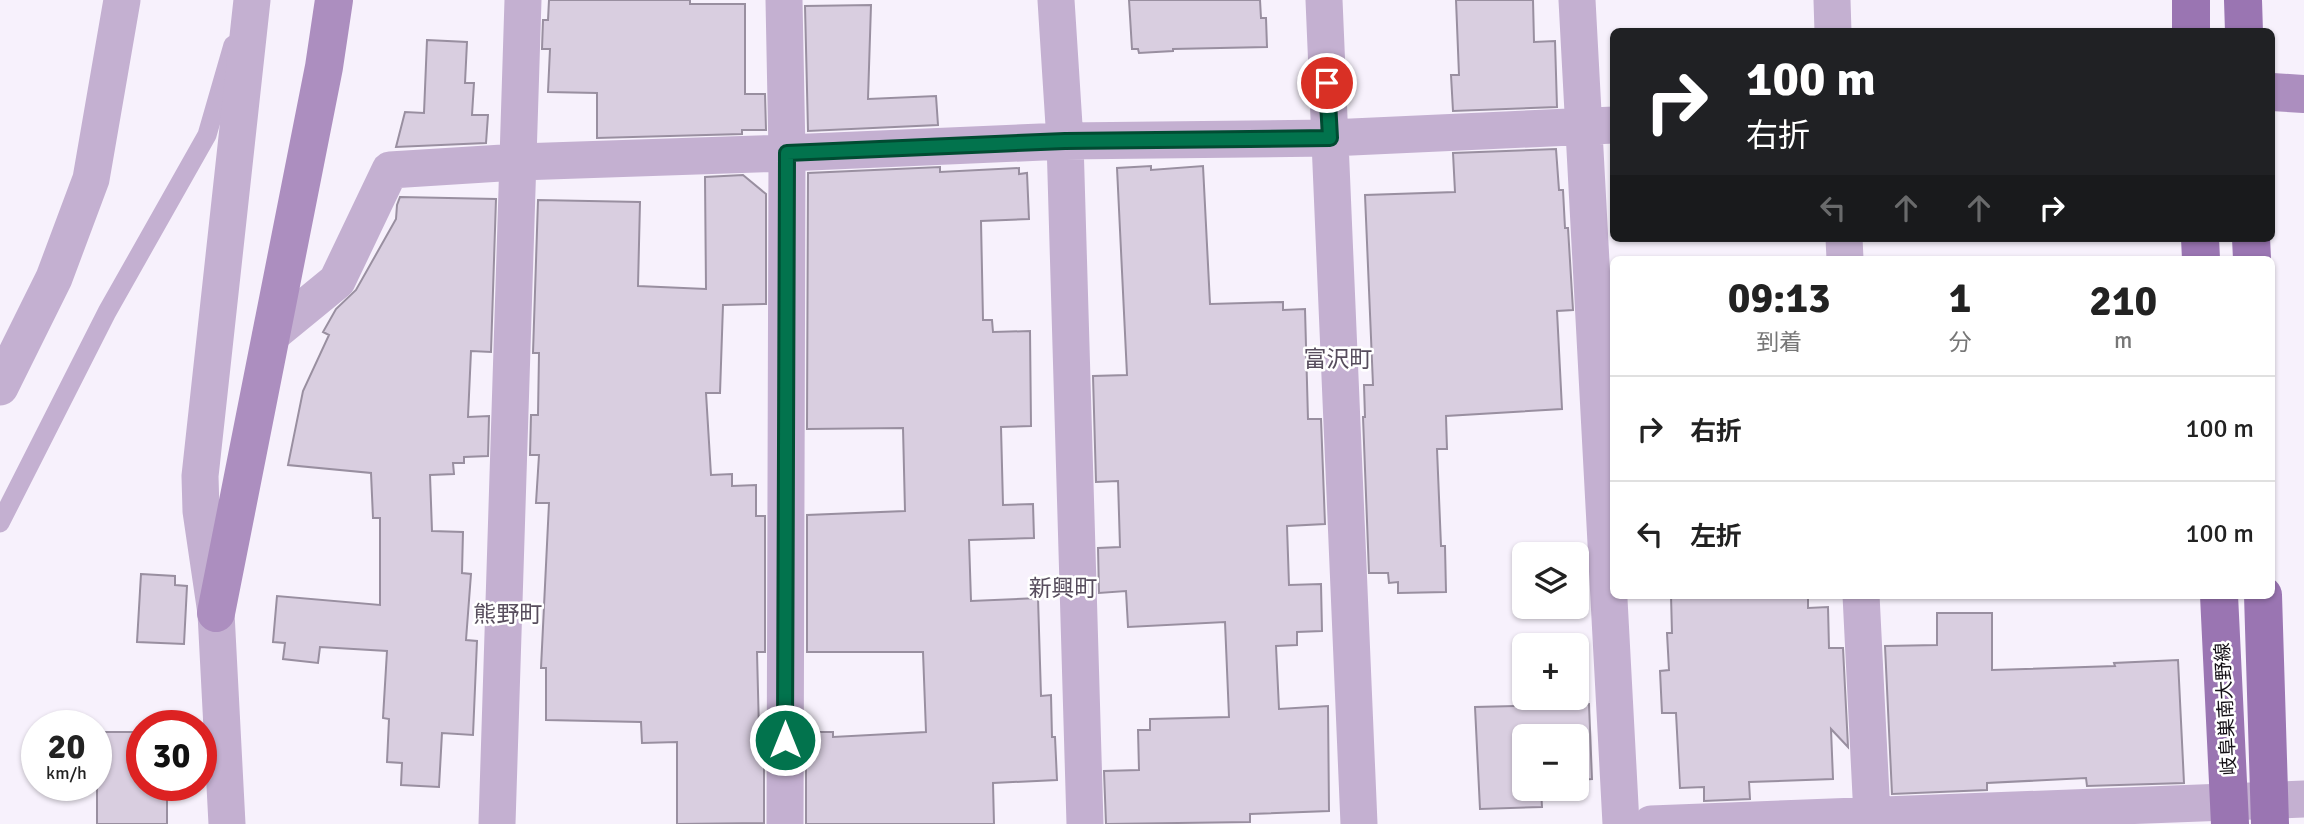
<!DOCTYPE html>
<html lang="ja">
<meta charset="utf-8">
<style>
body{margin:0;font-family:Signika,"Noto Sans JP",sans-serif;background:#f6f6f6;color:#222;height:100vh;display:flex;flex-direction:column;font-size:26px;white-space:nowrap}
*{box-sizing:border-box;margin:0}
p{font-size:23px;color:#767676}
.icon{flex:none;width:38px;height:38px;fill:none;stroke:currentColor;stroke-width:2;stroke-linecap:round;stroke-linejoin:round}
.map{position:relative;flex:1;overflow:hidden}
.side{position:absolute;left:1610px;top:256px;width:665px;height:343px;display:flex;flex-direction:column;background:#fff;border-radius:10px;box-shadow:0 2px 5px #0004}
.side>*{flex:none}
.banner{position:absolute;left:1610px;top:28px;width:665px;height:214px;border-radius:10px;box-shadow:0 2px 5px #0004;background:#202124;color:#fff;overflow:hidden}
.tools{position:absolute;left:1512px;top:542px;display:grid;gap:14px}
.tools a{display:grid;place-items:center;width:77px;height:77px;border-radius:10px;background:#fff;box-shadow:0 2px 5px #0004;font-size:35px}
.speed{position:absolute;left:21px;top:710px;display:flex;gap:14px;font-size:35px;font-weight:700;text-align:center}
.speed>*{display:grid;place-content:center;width:91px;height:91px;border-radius:50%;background:#fff;box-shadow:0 2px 5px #0004;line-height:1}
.speed small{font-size:18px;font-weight:400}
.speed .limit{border:10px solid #d22;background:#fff;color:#111}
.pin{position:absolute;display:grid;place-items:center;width:60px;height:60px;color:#fff;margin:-30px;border:4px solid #fff;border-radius:50%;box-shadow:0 2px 7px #0007}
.me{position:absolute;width:77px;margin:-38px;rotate:0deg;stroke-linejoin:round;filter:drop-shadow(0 0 5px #0008)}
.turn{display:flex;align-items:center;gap:24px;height:147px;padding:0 21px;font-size:32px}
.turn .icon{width:91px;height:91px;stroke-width:2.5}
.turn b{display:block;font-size:49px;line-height:60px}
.lanes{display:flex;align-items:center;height:66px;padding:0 21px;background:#0003;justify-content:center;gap:35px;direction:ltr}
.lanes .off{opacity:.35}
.eta{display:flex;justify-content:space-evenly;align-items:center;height:119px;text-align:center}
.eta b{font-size:42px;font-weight:800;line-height:49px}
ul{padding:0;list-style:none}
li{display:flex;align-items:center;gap:21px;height:105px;padding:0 21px;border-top:2px solid #e0e0e0}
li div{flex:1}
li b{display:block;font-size:26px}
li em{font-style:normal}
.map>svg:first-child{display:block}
.building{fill:#d9cee0;stroke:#998fa0;stroke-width:2}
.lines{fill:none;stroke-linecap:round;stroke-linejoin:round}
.lane{stroke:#c4b0d1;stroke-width:19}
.street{stroke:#c4b0d1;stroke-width:37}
.secondary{stroke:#ac8ebf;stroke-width:38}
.primary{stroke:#9a75b2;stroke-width:38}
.route-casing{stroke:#014b32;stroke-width:18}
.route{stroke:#02734d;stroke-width:12}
.labels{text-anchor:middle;stroke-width:5;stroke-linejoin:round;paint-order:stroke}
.street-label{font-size:19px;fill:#130f15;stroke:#fff}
.quarter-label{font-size:23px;fill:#574d5d;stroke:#fff}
</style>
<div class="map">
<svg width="2304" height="824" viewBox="0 0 2304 824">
<rect width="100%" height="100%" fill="#f7f1fc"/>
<path class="building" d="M 549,0 L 690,0 L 690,4 L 745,4 L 745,94 L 765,94 L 766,130 L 742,130 L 742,134 L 597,138 L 597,93 L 548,92 L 550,49 L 542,49 L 543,20 L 548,20 Z
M 1129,0 L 1260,0 L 1261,18 L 1266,18 L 1267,47 L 1173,49 L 1173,51 L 1139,53 L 1138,49 L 1132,49 Z
M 1456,0 L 1533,0 L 1534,42 L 1555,41 L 1557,107 L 1453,111 L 1451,75 L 1459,75 Z
M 871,5 L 868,99 L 936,96 L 938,125 L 808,131 L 805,6 Z
M 427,40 L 467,42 L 465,83 L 474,83 L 472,115 L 488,115 L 486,143 L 396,147 L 405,112 L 424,113 Z
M 1556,149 L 1559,190 L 1563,190 L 1565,228 L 1568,228 L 1573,310 L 1557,311 L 1562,409 L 1446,416 L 1447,449 L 1437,449 L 1441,546 L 1445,546 L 1446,592 L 1398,593 L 1398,582 L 1389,583 L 1388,573 L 1369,573 L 1363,417 L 1365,417 L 1364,385 L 1373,385 L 1365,195 L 1455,192 L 1453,153 Z
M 1151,166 L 1151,170 L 1203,166 L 1210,304 L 1283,302 L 1283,310 L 1305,309 L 1308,419 L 1321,419 L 1325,524 L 1287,526 L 1289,585 L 1321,584 L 1322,631 L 1297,632 L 1297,645 L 1276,646 L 1279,709 L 1328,706 L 1329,811 L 1250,814 L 1250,822 L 1106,824 L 1104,771 L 1139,770 L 1138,730 L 1150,730 L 1150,719 L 1229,717 L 1225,622 L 1128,627 L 1126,591 L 1099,593 L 1098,548 L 1120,547 L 1118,481 L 1096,482 L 1093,376 L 1127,375 L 1117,168 Z
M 940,167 L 940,172 L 1019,168 L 1019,174 L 1027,173 L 1029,219 L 981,221 L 983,320 L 992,320 L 993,332 L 1030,331 L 1031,426 L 1001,427 L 1003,505 L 1033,504 L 1034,538 L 969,540 L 971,601 L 1038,598 L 1041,696 L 1051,695 L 1052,737 L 1055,737 L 1057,780 L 993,783 L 994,824 L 806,824 L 806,732 L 833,732 L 833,737 L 926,732 L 923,652 L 807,652 L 807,515 L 905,511 L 903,428 L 807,429 L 808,173 Z
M 743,175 L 766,194 L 766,304 L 723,305 L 720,393 L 706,393 L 711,475 L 732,474 L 732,486 L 756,485 L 756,516 L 765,516 L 765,652 L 757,652 L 759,731 L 764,731 L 764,823 L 677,824 L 677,742 L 642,743 L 641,722 L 546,720 L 546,668 L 541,668 L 549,503 L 536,503 L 539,455 L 530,455 L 531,415 L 538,415 L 539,353 L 533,353 L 538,200 L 640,202 L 638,286 L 706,289 L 705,177 Z
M 400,197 L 496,199 L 491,352 L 471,351 L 468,417 L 489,416 L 488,456 L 464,457 L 464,463 L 453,463 L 454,474 L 430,475 L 432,531 L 463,532 L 462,573 L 471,574 L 466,640 L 477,641 L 473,735 L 442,733 L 439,787 L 401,785 L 402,763 L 387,762 L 389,719 L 383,718 L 387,651 L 320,647 L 318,663 L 283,659 L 285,643 L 273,642 L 277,596 L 380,605 L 380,518 L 373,518 L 371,473 L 288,465 L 303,391 L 329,335 L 323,332 L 336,309 L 356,290 L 396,219 L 397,205 Z
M 141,574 L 175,576 L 175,585 L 187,586 L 184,644 L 137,642 Z
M 1671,595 L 1808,595 L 1808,608 L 1828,607 L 1829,648 L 1843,648 L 1848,747 L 1831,729 L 1833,779 L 1749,782 L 1750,799 L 1704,801 L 1704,787 L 1680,788 L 1676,713 L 1662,713 L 1660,671 L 1669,670 L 1667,633 L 1672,633 Z
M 1937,613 L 1992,613 L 1992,670 L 2115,666 L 2114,663 L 2178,660 L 2184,783 L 2087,786 L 2086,778 L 1987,783 L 1987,790 L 1892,794 L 1885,646 L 1937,645 Z
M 1589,704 L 1592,779 L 1577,780 L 1577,737 L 1524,737 L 1524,789 L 1541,789 L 1542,807 L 1480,809 L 1475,707 Z
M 97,732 L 142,732 L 142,786 L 167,786 L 167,824 L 97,824 Z"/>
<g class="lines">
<path class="lane" d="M 0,523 L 107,312 L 207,135 L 233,45"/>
<path class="street" d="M 784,0 L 787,153 L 785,824
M 1056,0 L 1065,141 L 1085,824
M 1324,0 L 1359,824
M 1577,0 L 1621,824
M 1832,0 L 1833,32
M 1844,238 L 1845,259
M 271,335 L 337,281 L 390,170 L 519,162 L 787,153 L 1065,141 L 1330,138 L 1614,125
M 0,387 L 54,278 L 91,179 L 122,0
M 1861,595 L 1872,816
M 227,824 L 216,613 L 201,511 L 200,476 L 252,0
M 497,824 L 523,0
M 1651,824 L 2304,799"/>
<path class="secondary" d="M 2272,92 L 2304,94
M 216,613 L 324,67 L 334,0"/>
<path class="primary" d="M 2191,0 L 2191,32
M 2243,0 L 2244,32
M 2200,238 L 2201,259
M 2251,238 L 2252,259
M 2219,595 L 2230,824
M 2263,595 L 2270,824"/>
</g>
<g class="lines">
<g class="route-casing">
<path id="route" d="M 785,740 L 787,153 L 1065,141 L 1330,138 L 1327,83"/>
</g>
<use href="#route" class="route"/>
</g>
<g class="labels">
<g class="street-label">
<text transform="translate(2225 709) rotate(-93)" y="7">岐阜巣南大野線</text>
</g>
<g class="quarter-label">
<text x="1338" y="367">富沢町</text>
<text x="1063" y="596">新興町</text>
<text x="508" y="622">熊野町</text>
</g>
</g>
</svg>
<div class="tools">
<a><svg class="icon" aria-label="layers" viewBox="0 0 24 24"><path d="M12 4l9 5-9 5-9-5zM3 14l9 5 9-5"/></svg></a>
<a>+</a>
<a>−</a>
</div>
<div class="speed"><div>20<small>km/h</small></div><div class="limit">30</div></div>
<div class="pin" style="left:1327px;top:83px;background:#d93025"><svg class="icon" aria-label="arrive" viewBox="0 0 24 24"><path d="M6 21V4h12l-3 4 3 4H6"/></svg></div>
<svg class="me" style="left:785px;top:740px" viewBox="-20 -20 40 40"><circle r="17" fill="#02734d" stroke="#fff" stroke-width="3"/><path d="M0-11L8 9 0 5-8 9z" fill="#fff"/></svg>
<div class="banner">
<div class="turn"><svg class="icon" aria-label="right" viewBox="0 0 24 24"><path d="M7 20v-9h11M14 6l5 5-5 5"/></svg><div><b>100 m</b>右折</div></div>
<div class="lanes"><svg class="icon off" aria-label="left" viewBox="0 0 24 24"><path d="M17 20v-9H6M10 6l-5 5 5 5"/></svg><svg class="icon off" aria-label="ahead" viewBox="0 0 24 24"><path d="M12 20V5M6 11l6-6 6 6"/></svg><svg class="icon off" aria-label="ahead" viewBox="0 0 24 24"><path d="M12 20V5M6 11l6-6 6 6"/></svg><svg class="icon" aria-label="right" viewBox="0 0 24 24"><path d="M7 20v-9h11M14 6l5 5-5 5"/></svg></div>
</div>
<section class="side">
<div class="eta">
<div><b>09:13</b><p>到着</p></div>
<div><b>1</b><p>分</p></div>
<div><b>210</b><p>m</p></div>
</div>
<ul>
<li><svg class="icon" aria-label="right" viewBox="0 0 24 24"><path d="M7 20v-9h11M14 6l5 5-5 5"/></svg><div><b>右折</b></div><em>100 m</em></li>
<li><svg class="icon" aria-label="left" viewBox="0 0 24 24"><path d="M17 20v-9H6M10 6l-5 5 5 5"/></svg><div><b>左折</b></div><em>100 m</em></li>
</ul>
</section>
</div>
